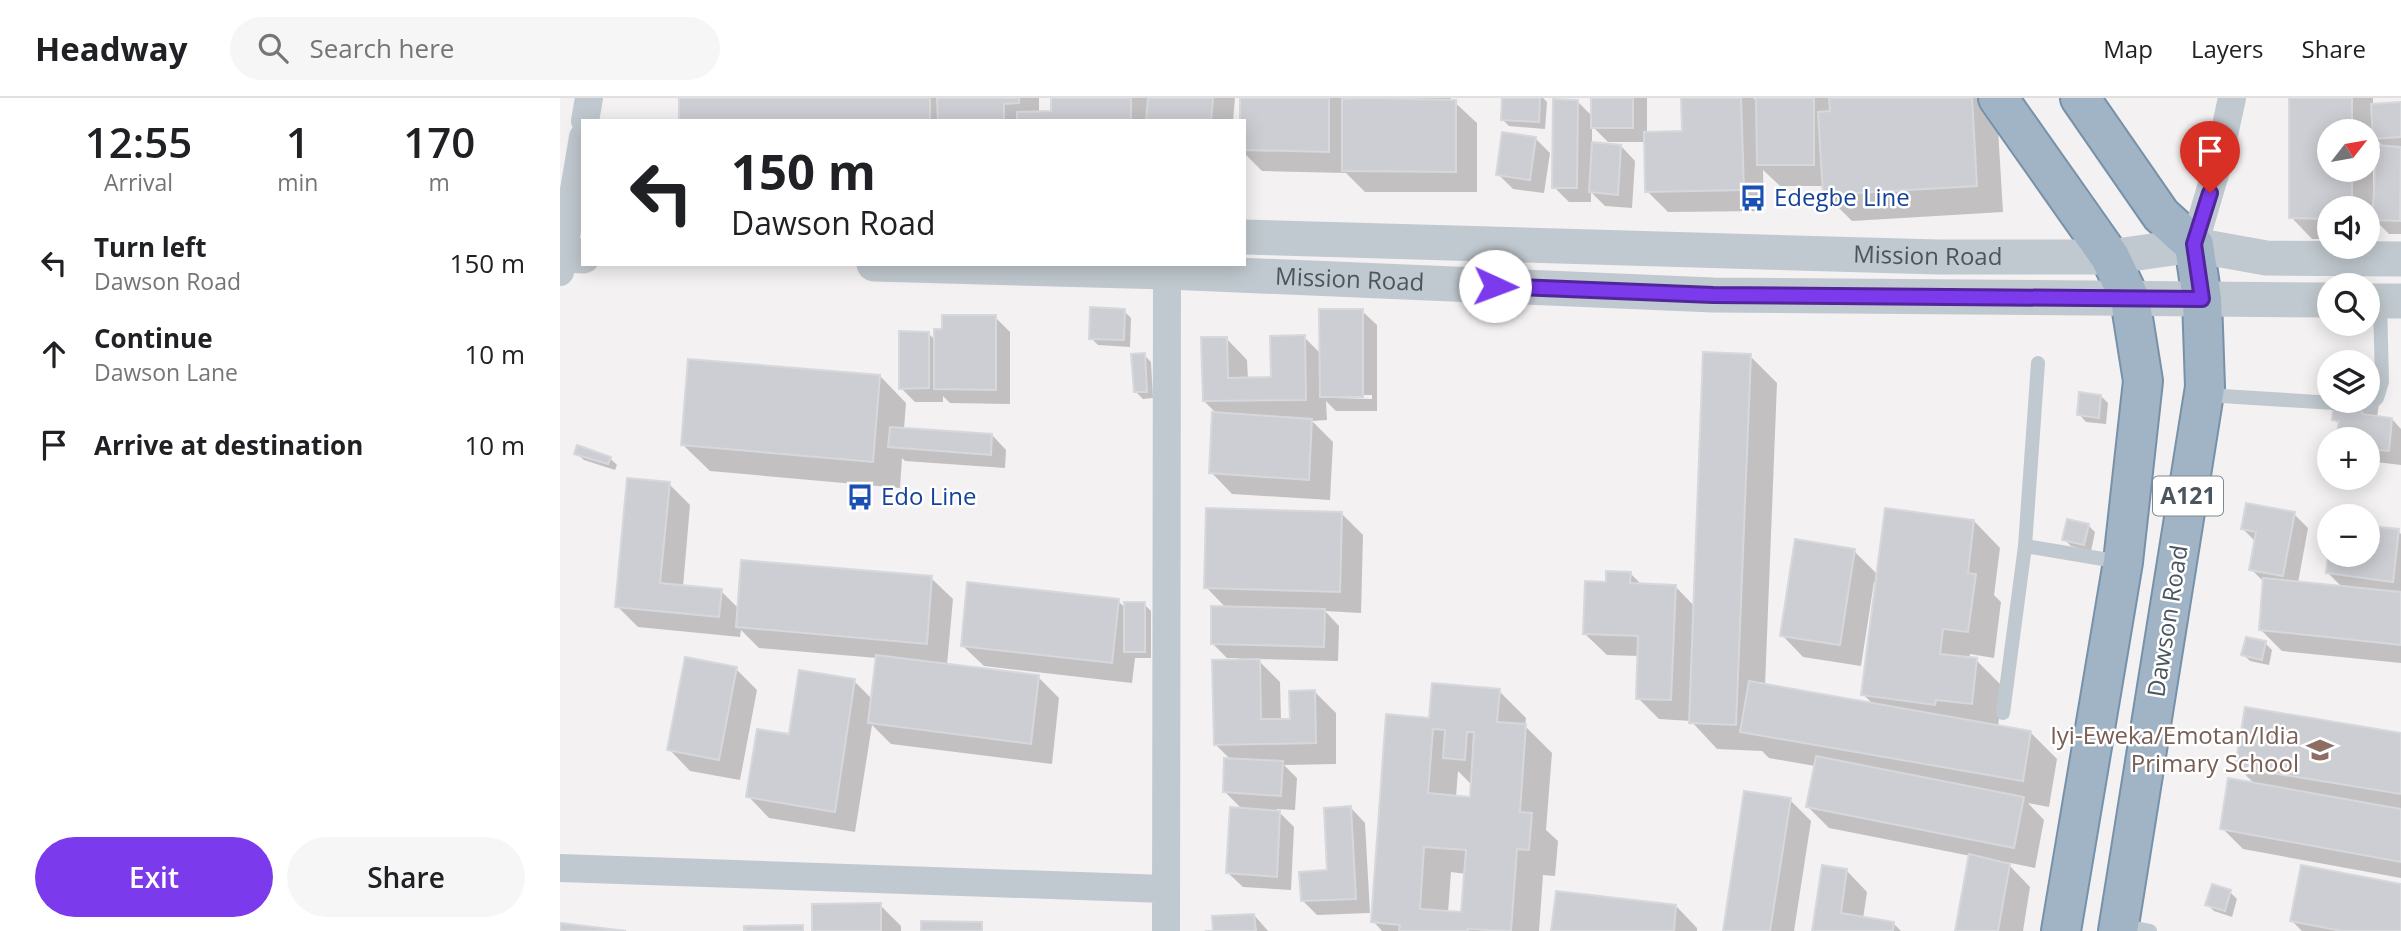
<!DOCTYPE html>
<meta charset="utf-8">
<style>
body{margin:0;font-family:"Open Sans",sans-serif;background:#f6f6f6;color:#202124;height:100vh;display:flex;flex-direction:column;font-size:26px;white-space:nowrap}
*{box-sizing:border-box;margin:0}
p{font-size:23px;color:#757577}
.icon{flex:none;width:38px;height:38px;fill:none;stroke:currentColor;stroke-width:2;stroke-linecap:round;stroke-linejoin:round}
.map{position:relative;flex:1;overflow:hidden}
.side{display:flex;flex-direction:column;background:#fff;width:560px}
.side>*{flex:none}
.banner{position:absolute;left:21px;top:21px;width:665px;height:147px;border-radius:0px;box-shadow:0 4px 18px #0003;background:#fff;color:#202124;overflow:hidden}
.needle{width:46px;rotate:59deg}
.tools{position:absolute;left:1757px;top:21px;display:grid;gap:14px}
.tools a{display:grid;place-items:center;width:63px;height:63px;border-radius:50%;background:#fff;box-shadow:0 4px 18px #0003;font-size:35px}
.pin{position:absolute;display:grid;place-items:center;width:60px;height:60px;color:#fff;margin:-72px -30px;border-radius:50% 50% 50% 0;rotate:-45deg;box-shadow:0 0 7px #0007}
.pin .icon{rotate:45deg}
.me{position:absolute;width:77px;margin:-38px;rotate:92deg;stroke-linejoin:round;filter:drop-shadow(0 0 5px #0008)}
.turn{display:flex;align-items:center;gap:24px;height:147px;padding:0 35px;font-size:32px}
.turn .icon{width:91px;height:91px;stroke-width:2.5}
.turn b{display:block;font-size:49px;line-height:60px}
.eta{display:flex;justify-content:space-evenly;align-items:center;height:119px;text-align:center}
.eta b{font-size:42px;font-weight:600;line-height:49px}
.primary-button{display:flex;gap:14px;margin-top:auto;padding:14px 35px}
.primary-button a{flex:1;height:80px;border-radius:42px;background:#7c3aed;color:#fff;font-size:28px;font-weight:600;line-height:80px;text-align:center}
.primary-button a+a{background:#f6f6f6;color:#202124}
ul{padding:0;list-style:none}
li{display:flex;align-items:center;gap:21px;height:91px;padding:0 35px}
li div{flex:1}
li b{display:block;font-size:26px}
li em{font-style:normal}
header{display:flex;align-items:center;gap:42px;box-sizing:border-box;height:98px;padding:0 35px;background:#fff;border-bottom:2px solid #e0e0e0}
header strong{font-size:33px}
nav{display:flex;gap:38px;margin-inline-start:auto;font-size:24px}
.search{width:490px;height:63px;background:#f6f6f6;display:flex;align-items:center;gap:18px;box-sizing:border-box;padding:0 24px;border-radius:38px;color:#757577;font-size:26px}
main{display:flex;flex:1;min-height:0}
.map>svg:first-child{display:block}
.shadow{fill:#0003;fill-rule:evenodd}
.building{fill:#ccced3;stroke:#d6d8dc;stroke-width:2;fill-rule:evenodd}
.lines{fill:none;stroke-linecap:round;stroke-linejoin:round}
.trunk-casing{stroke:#7791a9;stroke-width:42}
.service{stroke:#c0c9cf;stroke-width:14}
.minor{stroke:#c0c9cf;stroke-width:28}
.tertiary{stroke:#c0c9cf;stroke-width:35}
.trunk{stroke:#a0b4c6;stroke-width:38}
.route-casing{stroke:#51269a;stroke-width:18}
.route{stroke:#7c3aed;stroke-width:12}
.labels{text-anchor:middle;stroke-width:5;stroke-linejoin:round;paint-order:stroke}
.shield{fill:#fff;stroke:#80888e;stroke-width:2}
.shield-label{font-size:23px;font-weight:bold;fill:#4a555e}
.transit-label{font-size:24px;fill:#164399;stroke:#fff;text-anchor:start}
.street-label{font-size:24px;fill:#4a555e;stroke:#fff}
.education-label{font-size:24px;fill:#785e54;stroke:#fff;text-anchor:end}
</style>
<header>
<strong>Headway</strong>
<div class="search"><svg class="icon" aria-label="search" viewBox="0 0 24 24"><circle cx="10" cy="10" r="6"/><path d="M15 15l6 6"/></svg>Search here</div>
<nav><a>Map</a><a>Layers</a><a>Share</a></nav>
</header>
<main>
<section class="side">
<div class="eta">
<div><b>12:55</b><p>Arrival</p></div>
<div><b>1</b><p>min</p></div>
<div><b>170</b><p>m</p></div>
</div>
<ul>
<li><svg class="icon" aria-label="left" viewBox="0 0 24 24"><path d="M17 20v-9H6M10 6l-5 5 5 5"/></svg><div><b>Turn left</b><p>Dawson Road</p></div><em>150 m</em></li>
<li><svg class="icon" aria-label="ahead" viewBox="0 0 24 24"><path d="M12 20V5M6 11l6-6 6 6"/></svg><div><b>Continue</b><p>Dawson Lane</p></div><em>10 m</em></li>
<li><svg class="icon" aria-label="arrive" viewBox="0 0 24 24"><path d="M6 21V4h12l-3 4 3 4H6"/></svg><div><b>Arrive at destination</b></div><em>10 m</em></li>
</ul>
<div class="primary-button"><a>Exit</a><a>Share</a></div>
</section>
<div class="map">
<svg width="1841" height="833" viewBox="0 0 1841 833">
<rect width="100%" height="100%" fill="#f3f1f2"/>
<path class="shadow" d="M 121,0 L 479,0 L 479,15 L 493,15 L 493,0 L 675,0 L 673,23 L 121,23 Z
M 682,0 L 790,0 L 790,3 L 811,3 L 811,0 L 890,0 L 917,25 L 917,94 L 805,94 L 786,75 L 702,73 L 684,55 Z
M 943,0 L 983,0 L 987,4 L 985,31 L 949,28 L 942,21 Z
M 1033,0 L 1087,0 L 1087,35 L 1124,35 L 1123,0 L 1193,0 L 1198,4 L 1198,0 L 1423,0 L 1437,14 L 1443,114 L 1292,123 L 1265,96 L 1264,88 L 1220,88 L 1203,72 L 1204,113 L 1108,114 L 1087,93 L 1086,44 L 1048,44 L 1032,28 L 1032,46 L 1061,48 L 1075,63 L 1072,110 L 1045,108 L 1031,94 L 1031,104 L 1009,104 L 994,89 L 1018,4 L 1033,19 Z
M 1731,0 L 1813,0 L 1813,8 L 1841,6 L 1841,136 L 1829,136 L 1813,120 L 1813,141 L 1808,141 L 1808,110 L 1769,110 L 1769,141 L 1752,141 L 1731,119 ZM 1769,33 L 1808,33 L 1808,72 L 1769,72 ZM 1813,38 L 1825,50 L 1816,91 L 1813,90 Z
M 975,40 L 990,55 L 984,95 L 953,91 L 938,76 Z
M 564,213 L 571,220 L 570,249 L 538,247 L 531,240 Z
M 802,213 L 817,227 L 817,313 L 776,313 L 766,303 L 767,322 L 752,323 L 773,344 L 770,402 L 672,396 L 651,374 L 658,317 L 644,303 L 666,240 L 687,262 L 688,281 L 713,281 L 744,239 L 761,256 ZM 774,297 L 812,297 L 812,301 L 774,300 Z
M 435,219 L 450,234 L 450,306 L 390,305 L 383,298 L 383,304 L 355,304 L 341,290 L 368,235 L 375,242 Z
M 584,257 L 591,264 L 593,300 L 583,301 L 576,294 Z
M 1190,258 L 1217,285 L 1205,588 L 1314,607 L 1303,596 L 1317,485 L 1314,484 L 1301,568 L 1243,559 L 1222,537 L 1294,453 L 1318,477 L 1414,423 L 1440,450 L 1434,497 L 1441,504 L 1434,560 L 1410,556 L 1409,561 L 1416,562 L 1443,589 L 1438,629 L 1470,634 L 1497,661 L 1489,709 L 1468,705 L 1484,722 L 1475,770 L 1446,764 L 1470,789 L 1463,833 L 1397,833 L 1411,758 L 1269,730 L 1248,709 L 1255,668 L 1209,660 L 1202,653 L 1157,651 L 1131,623 L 1099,621 L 1078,600 L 1079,558 L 1047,557 L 1025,536 L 1048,486 L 1070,475 L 1082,487 L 1115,488 L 1135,509 Z
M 320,278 L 346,305 L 344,331 L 432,337 L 446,352 L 445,370 L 345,363 L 342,360 L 340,390 L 150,373 L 123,347 Z
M 1808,282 L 1820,295 L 1817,320 L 1832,321 L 1841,331 L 1841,367 L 1808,363 L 1808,341 L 1778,341 L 1780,327 L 1774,321 L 1776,303 L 1808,303 Z
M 1541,298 L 1548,305 L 1546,326 L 1526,324 L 1519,316 Z
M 16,355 L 50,360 L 57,367 L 55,372 L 24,362 Z
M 109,386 L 130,407 L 123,489 L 161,493 L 179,511 L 371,480 L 393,501 L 387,567 L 478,579 L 499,600 L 492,666 L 331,646 L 312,627 L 295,734 L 209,720 L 188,698 L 231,638 L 294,583 L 312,601 L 317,560 L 199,550 L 181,532 L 180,539 L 78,529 L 57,508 Z
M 782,416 L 803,437 L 801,515 L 765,513 L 779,528 L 778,563 L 697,561 L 720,584 L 721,623 L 731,623 L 755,594 L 776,615 L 776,666 L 724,667 L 737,680 L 735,712 L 716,711 L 734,729 L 731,792 L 683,789 L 668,775 L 683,712 L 665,694 L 671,662 L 655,646 L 679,560 L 667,560 L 652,545 L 667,511 L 646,489 Z
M 1734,416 L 1748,430 L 1738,485 L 1783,490 L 1768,475 L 1770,457 L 1808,457 L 1808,429 L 1838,433 L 1841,436 L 1841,565 L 1722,553 L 1700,531 L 1705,485 L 1691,471 L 1696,444 L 1683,431 Z
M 1528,427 L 1535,434 L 1531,453 L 1511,448 L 1504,441 Z
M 558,503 L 566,511 L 584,506 L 591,513 L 591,560 L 575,560 L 572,585 L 424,568 L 402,547 Z
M 1705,545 L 1712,552 L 1709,567 L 1690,563 L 1683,556 Z
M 176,571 L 197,592 L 180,682 L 130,673 L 109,651 Z
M 939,593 L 966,620 L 965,628 L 992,655 L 986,732 L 998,743 L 995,778 L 983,777 L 979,833 L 822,833 L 813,823 L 871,622 ZM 898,673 L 912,687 L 911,701 L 896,699 ZM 891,774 L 906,776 L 903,816 L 888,815 Z
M 1841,637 L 1841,780 L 1683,751 L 1662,730 L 1695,686 L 1677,669 Z
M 1230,702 L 1251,723 L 1234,833 L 1164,833 Z
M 791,710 L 805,725 L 810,815 L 757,817 L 742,802 L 769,774 Z
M 1286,772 L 1307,794 L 1303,821 L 1333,825 L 1341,833 L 1254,833 Z
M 1841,788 L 1841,833 L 1742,833 L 1732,823 Z
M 1670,794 L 1677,801 L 1672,819 L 1654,813 L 1647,806 Z
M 320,807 L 341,828 L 341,833 L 254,833 Z
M 1116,808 L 1137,830 L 1137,833 L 993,833 Z
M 694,817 L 708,833 L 654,833 Z"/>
<path class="building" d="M 119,0 L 370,0 L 370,23 L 119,23 Z
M 377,0 L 459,0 L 459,5 L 444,6 L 444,23 L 378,23 Z
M 491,0 L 571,0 L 571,23 L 457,23 L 457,14 L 491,13 Z
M 588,0 L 653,0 L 651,23 L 586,23 Z
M 680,0 L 769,0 L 769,54 L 684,52 L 684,23 L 680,23 Z
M 809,0 L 896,2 L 896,74 L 782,73 L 782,1 Z
M 942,0 L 980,0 L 979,24 L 941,22 Z
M 1031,0 L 1073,0 L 1073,30 L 1031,30 Z
M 1121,0 L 1181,0 L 1184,92 L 1085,94 L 1084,34 L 1122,33 Z
M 1196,0 L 1254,0 L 1254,67 L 1197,67 Z
M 1269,0 L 1412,0 L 1417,88 L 1263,97 L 1258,14 L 1270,13 Z
M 1729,0 L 1792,0 L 1792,33 L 1769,33 L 1769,72 L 1792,72 L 1792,110 L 1769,110 L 1769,121 L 1729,120 Z
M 993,1 L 1018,2 L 1017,90 L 992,90 Z
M 1841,4 L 1841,39 L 1813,41 L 1811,6 Z
M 942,34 L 976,39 L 970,82 L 936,77 Z
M 1032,44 L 1061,47 L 1058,97 L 1029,94 Z
M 1817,47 L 1841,49 L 1840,123 L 1812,122 Z
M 530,209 L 565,211 L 564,242 L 529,241 Z
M 759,211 L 803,211 L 803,299 L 760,299 Z
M 382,217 L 436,217 L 436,292 L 374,291 L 374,231 L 382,231 Z
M 339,233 L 369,234 L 369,290 L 339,291 Z
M 745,237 L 746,302 L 643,303 L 641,239 L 667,239 L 668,280 L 711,279 L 710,238 Z
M 1143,254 L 1191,256 L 1176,627 L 1129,625 Z
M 585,255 L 587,294 L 574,294 L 571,256 Z
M 128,261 L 320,277 L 313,364 L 121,347 Z
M 1519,294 L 1541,297 L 1539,320 L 1517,317 Z
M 1774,303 L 1804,303 L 1802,316 L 1832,320 L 1829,353 L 1808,351 L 1808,341 L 1776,341 L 1779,323 L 1772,322 Z
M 652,314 L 752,321 L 749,382 L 649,375 Z
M 330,329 L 432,336 L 431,357 L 328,349 Z
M 17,347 L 51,359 L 48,366 L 14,356 Z
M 67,380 L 110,384 L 100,485 L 162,491 L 159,519 L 55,509 Z
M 1686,405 L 1735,414 L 1723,478 L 1689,472 L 1696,434 L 1681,431 Z
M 646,410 L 782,414 L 780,494 L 644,490 Z
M 1325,410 L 1414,422 L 1408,475 L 1416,476 L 1408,534 L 1383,531 L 1380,556 L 1417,560 L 1412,606 L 1376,602 L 1375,607 L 1301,597 Z
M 1507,421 L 1529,426 L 1524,447 L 1502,442 Z
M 1808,428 L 1839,431 L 1833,484 L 1766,475 L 1769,449 L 1769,457 L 1808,457 Z
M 1235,441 L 1295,451 L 1280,547 L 1220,538 Z
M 181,462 L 372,478 L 367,546 L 176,529 Z
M 1046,473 L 1071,474 L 1070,485 L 1116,487 L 1111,602 L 1076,601 L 1078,538 L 1023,536 L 1025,483 L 1046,484 Z
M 1703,480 L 1841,494 L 1841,547 L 1699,532 Z
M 407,484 L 559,501 L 552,565 L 401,548 Z
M 564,504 L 585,504 L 585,554 L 564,554 Z
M 651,508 L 765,511 L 764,549 L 651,546 Z
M 1686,539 L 1706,543 L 1702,562 L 1681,557 Z
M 316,557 L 479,577 L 471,646 L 308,625 Z
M 125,559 L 177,569 L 159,662 L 107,652 Z
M 700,561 L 701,621 L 730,621 L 729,593 L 755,592 L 756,645 L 654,647 L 652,562 Z
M 239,572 L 295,581 L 275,714 L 186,699 L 197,631 L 229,636 Z
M 1189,583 L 1471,633 L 1463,683 L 1180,634 Z
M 872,585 L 940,591 L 937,624 L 966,626 L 960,714 L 972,715 L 969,752 L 957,751 L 951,833 L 908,831 L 908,833 L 839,833 L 840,827 L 811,824 L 826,616 L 869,620 ZM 873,631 L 885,632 L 883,660 L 905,662 L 907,634 L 914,634 L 910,699 L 868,695 ZM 864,749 L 906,752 L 901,814 L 860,811 Z
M 1685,609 L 1841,635 L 1841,696 L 1675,669 Z
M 1256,658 L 1464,699 L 1454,750 L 1246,709 Z
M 664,660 L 723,663 L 721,698 L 663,694 Z
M 1668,680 L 1841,711 L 1841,764 L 1660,731 Z
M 1184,693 L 1231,700 L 1210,833 L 1163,833 Z
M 791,708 L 796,801 L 741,803 L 739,774 L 767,772 L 764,710 Z
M 670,709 L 720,713 L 717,779 L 666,775 Z
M 1409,756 L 1450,766 L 1438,833 L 1395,833 Z
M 1262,767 L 1287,771 L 1281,815 L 1334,824 L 1333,833 L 1252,833 Z
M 1741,767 L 1841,786 L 1841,833 L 1782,833 L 1730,823 Z
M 1652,786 L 1671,792 L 1665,813 L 1645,807 Z
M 996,793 L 1116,807 L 1114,833 L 991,833 Z
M 321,805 L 321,833 L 252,833 L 252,806 Z
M 694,816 L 696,833 L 645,833 L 653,833 L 652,818 Z
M 361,823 L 422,824 L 422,833 L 361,833 Z
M 1,825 L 66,833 L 0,833 Z
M 243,827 L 243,833 L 184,833 L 184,828 Z"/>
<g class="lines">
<g class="trunk-casing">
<path id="trunk" d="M 1438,0 L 1550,159 L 1570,201 L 1583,283 L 1563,464 L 1501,833
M 1520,0 L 1601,117 L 1634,147 L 1642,201 L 1645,289 L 1558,833"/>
</g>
<path class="service" d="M 1646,297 L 1774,305
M 1803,306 L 1809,307 L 1817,300 L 1822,284 L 1820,204
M 1465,448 L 1561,464
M 1443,615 L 1465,448 L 1478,265
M 1561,827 L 1590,833"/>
<path class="minor" d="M 25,23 L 29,0
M 1634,147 L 1657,69 L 1672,0
M 0,174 L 23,39
M 0,770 L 605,791
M 606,833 L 607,174"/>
<g class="tertiary">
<path d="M 0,114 L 23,114"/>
<path id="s1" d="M 684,139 L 1378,159 L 1550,159 L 1634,147 L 1706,160 L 1841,161"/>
<path d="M 0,157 L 23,158"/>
<path id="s2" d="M 314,166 L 607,174 L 1153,197 L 1769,202"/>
<path d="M 1808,203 L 1841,203"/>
</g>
<use href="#trunk" class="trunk"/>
</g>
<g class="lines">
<g class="route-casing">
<path id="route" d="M 935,188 L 1153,197 L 1642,201 L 1634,146 L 1650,95"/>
</g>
<use href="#route" class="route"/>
</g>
<defs>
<g id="bus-bare" transform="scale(2.1)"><path d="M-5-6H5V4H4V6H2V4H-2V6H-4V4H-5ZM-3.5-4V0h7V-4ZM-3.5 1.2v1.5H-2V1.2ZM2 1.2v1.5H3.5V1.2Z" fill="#1a4fb4" stroke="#fff" stroke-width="2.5" paint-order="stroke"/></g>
<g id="school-bare" transform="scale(2.1)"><path d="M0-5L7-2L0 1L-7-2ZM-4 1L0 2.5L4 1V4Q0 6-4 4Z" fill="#8d6e63" stroke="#fff" stroke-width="2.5" paint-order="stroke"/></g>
</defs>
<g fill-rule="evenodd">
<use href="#bus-bare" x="1193" y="100"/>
<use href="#bus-bare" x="300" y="399"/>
<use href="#school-bare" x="1760" y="652"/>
</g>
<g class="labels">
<rect class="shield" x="1593" y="378.5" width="70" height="39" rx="5"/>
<g class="shield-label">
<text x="1628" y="406">A121</text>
</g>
<g class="transit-label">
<text x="1214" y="108">Edegbe Line</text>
<text x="321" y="407">Edo Line</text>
</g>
<g class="street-label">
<text dy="8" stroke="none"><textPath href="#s1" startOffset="684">Mission Road</textPath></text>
<text dy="8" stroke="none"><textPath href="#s2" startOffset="476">Mission Road</textPath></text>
<text transform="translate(1608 523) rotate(-81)" y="8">Dawson Road</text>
</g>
<g class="education-label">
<text x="1739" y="646">Iyi-Eweka/Emotan/Idia<tspan x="1739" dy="28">Primary School</tspan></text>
</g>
</g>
</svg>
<div class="tools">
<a><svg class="needle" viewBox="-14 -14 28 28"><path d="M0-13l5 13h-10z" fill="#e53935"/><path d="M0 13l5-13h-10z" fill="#757577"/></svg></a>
<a><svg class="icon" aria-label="sound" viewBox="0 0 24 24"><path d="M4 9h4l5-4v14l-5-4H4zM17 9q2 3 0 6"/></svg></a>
<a><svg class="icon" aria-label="search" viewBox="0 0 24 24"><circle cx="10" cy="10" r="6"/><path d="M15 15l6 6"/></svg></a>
<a><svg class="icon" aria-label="layers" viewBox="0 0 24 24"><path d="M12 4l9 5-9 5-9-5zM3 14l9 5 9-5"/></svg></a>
<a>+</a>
<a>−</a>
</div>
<div class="pin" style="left:1650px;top:95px;background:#d93025"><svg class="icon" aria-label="arrive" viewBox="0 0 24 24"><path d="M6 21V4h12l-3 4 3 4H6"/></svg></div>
<svg class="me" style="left:935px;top:188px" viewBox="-20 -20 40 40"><circle r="19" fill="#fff"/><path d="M0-13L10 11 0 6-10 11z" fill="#7c3aed"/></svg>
<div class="banner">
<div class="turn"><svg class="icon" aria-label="left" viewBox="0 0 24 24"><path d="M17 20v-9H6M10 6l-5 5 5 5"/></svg><div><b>150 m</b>Dawson Road</div></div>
</div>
</div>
</main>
